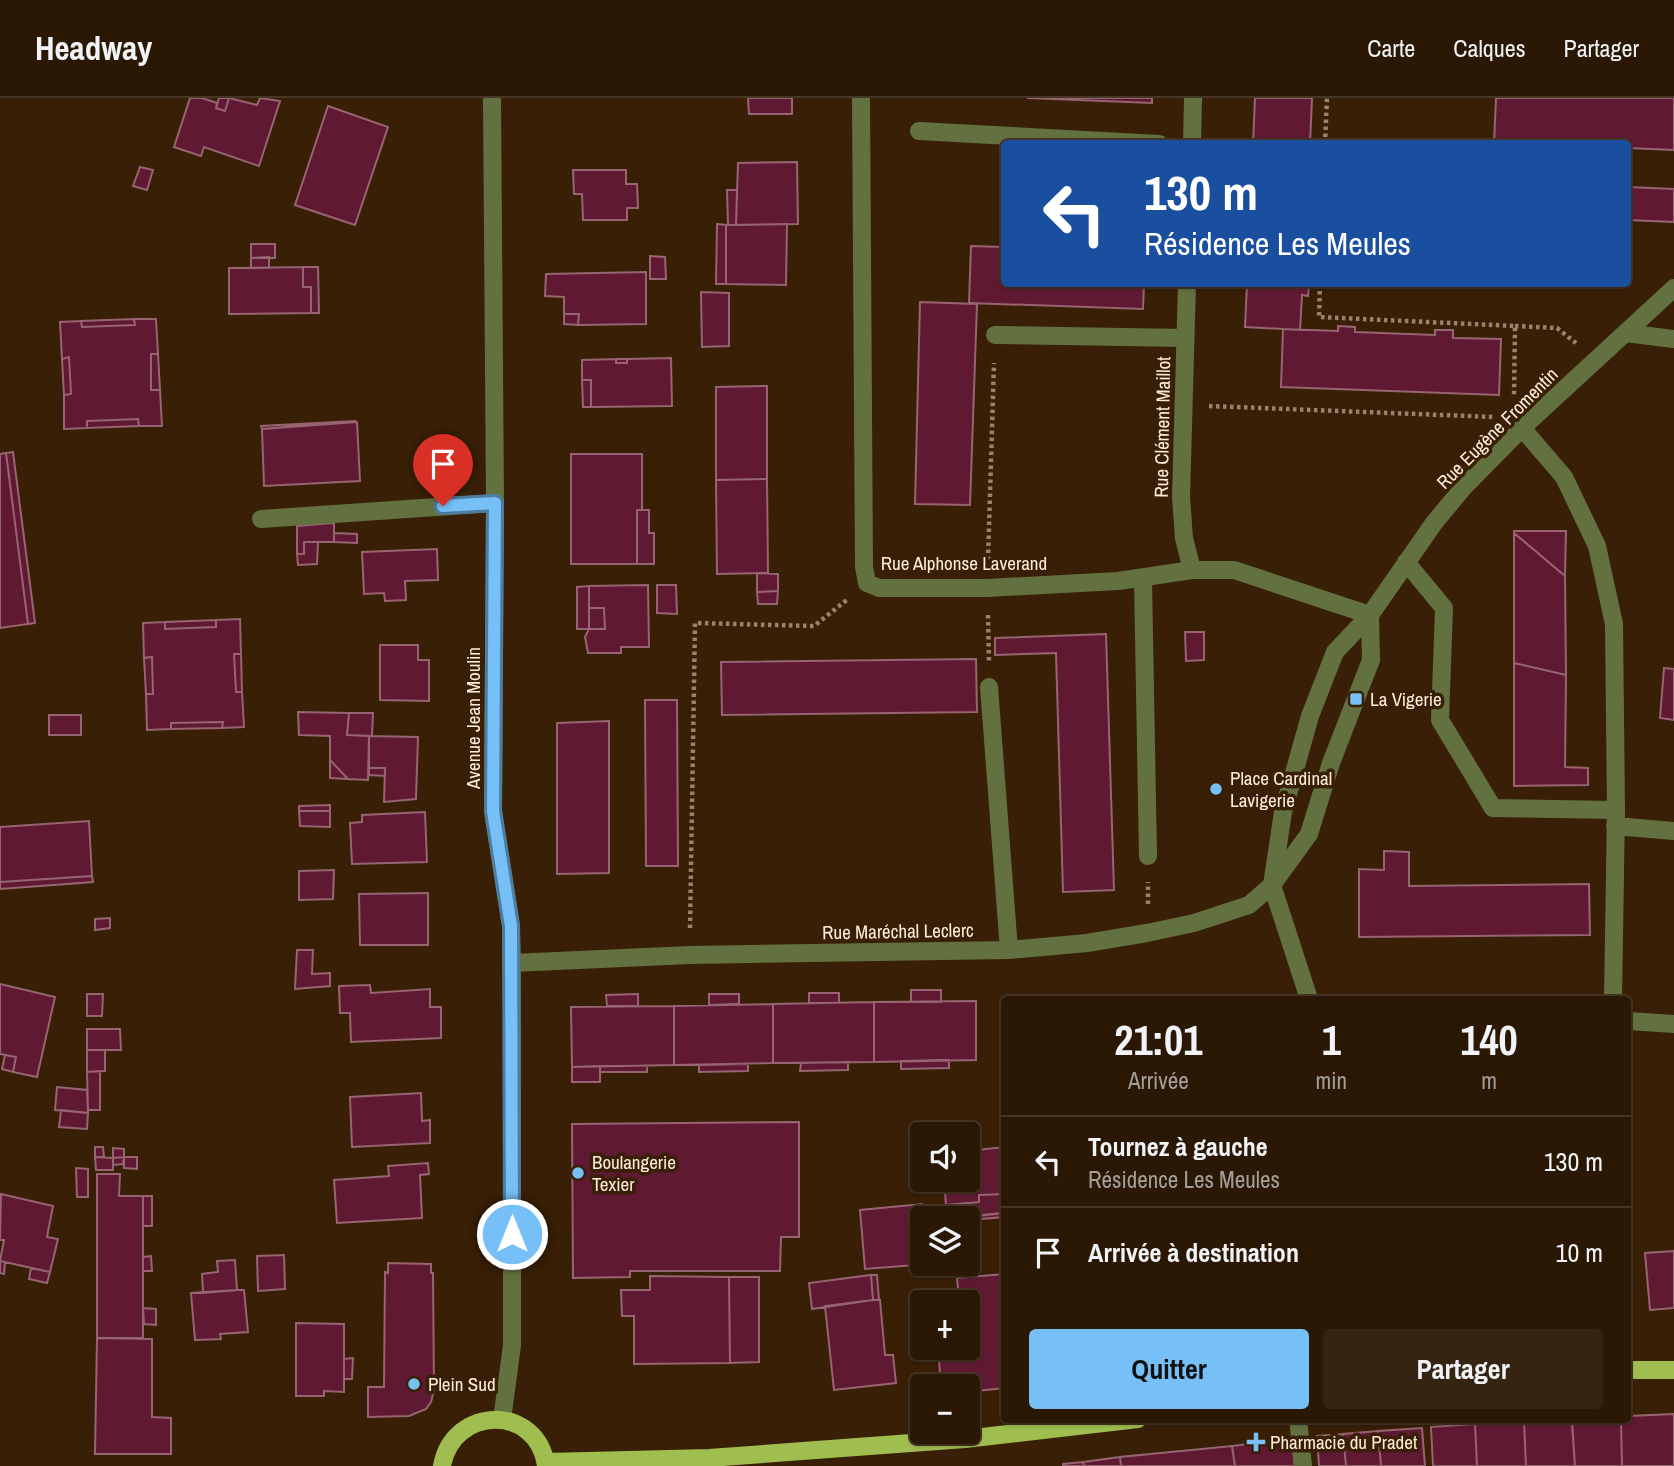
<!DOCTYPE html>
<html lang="fr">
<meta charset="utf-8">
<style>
body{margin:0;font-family:"Archivo Narrow",sans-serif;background:#362413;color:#f1f3f6;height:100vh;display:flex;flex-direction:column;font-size:26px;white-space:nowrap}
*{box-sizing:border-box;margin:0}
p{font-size:23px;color:#a59f9a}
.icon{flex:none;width:38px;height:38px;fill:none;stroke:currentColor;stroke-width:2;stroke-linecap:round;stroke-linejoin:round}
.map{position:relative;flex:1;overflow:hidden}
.sheet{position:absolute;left:1001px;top:898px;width:630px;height:427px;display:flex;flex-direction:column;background:#2a1704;border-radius:7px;box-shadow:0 2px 5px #0004,0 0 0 2px #463626}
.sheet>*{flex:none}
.guide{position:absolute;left:1001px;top:42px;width:630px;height:147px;border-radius:7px;box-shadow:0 2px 5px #0004,0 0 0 2px #463626;background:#1a4fa0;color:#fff;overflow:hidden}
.controls{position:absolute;left:910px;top:1024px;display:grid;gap:14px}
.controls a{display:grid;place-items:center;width:70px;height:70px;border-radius:7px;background:#2a1704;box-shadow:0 2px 5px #0004,0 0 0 2px #463626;font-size:35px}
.pin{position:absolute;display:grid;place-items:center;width:60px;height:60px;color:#fff;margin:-72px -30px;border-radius:50% 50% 50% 0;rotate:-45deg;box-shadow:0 0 7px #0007}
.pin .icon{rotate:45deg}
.me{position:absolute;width:77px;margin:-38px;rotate:0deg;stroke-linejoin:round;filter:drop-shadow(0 0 5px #0008)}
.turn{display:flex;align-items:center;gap:24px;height:147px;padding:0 28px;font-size:32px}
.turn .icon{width:91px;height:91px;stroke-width:2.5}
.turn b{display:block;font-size:49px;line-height:60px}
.eta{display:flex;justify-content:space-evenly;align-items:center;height:119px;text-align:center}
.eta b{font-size:42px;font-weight:800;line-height:49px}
.cta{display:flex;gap:14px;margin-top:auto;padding:14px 28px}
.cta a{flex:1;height:80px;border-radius:7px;background:#76c0f7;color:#111;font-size:28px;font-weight:800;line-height:80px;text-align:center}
.cta a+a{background:#362413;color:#f1f3f6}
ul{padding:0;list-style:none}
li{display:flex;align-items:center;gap:21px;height:91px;padding:0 28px;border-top:2px solid #463626}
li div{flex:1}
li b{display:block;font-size:26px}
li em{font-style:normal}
header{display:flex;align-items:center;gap:42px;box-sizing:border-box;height:98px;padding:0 35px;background:#2a1704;border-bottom:2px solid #463626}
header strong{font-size:33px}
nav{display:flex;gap:38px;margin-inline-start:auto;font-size:24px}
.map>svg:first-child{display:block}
.building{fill:#5f1933;stroke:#976471;stroke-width:2}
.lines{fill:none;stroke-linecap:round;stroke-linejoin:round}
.path{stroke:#98836e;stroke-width:4.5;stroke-dasharray:3.5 3.5;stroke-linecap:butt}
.service{stroke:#637140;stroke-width:18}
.minor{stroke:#637140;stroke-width:18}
.tertiary{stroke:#637140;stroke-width:18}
.primary{stroke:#a0bd50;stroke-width:18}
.route-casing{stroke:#4d7da1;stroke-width:18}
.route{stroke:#76c0f7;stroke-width:12}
.poi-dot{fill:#76c0f7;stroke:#381f05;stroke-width:2.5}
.labels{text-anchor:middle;stroke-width:7;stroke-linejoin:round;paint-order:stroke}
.street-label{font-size:19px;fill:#feecdd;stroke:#381f05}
.poi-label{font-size:19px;fill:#feecdd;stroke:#381f05;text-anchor:start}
</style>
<header>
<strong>Headway</strong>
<nav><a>Carte</a><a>Calques</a><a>Partager</a></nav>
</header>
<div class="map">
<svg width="1674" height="1368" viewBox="0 0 1674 1368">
<rect width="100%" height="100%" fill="#381f05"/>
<path class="building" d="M 190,0 L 202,0 L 217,5 L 216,10 L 225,13 L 229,0 L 257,7 L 260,0 L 280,3 L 259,68 L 204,49 L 201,58 L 174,49 Z
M 219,0 L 229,0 L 225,13 L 216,10 Z
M 748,0 L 792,0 L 792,16 L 749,16 Z
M 1027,0 L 1152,0 L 1152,5 Z
M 1255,0 L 1312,0 L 1310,46 L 1253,46 Z
M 1496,0 L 1674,0 L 1674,52 L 1628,50 L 1628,46 L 1494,46 Z
M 328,8 L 388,29 L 355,127 L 295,107 Z
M 797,64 L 798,126 L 736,127 L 738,65 Z
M 140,69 L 153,72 L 147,92 L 133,88 Z
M 573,72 L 626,72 L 626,86 L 637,86 L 638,110 L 627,110 L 627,122 L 583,122 L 582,96 L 574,96 Z
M 1628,89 L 1674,91 L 1674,124 L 1628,122 Z
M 727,92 L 737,92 L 736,127 L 728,127 Z
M 717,126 L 726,127 L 726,186 L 716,186 Z
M 787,126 L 786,187 L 726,186 L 726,127 Z
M 251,146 L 275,146 L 275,160 L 251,160 Z
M 971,148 L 1004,149 L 1004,186 L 1144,186 L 1143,211 L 969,205 Z
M 650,158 L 665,159 L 666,181 L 650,181 Z
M 269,159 L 269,170 L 251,170 L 251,160 Z
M 303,169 L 318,169 L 319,215 L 311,215 L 311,189 L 303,189 Z
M 303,169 L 303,189 L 311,189 L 311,215 L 229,216 L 229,170 Z
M 646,174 L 646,226 L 578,227 L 579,216 L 564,216 L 564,199 L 545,198 L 546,176 Z
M 1247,186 L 1309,186 L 1308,198 L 1302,197 L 1300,232 L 1245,229 Z
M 701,194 L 729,195 L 729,248 L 702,249 Z
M 920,204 L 977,206 L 970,407 L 915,406 Z
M 564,216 L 579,216 L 578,227 L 564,226 Z
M 134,221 L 156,221 L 158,256 L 151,256 L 151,292 L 160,292 L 162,328 L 139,328 L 138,321 L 87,323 L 87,330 L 64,331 L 64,297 L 71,296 L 69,259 L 62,261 L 60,224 L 81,223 L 82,229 L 135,227 Z
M 134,221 L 135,227 L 82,229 L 81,223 Z
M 1338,228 L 1355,229 L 1355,234 L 1435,237 L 1435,232 L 1453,232 L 1453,240 L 1501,241 L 1499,297 L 1281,289 L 1283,231 L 1338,233 Z
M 151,256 L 158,256 L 160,292 L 151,292 Z
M 69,259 L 71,296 L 64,297 L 62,261 Z
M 671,260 L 672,308 L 591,309 L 591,282 L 582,282 L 582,262 L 616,261 L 616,265 L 627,265 L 627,261 Z
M 616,261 L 627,261 L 627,265 L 616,265 Z
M 582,282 L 591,282 L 591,309 L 583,309 Z
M 767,288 L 767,381 L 716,382 L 716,289 Z
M 138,321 L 139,328 L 87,330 L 87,323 Z
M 356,323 L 262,331 L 261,328 Z
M 357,324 L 360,383 L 264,388 L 262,331 Z
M 13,354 L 35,525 L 28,526 L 6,355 Z
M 6,355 L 28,526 L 0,530 L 0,356 Z
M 571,356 L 642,356 L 642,412 L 637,412 L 637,466 L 571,466 Z
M 767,381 L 768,475 L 717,476 L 716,382 Z
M 637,412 L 649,412 L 649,435 L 654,435 L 654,466 L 637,466 Z
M 334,425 L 334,444 L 304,444 L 304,456 L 297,456 L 297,428 Z
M 1514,433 L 1566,433 L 1565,478 L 1514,435 Z
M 334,435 L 357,436 L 357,445 L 334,444 Z
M 1514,435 L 1565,478 L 1566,577 L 1514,565 Z
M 304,444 L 318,444 L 317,466 L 298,467 L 297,456 L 304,456 Z
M 437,451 L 438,482 L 405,483 L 406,502 L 385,503 L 384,495 L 364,496 L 362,454 Z
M 757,475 L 778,476 L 778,493 L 757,494 Z
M 648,487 L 649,549 L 621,549 L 621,555 L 588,555 L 585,539 L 589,531 L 605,531 L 604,510 L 589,510 L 589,488 Z
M 657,487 L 676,487 L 677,516 L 657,515 Z
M 589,488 L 589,531 L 577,531 L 577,489 Z
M 778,493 L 777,506 L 758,506 L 757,494 Z
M 589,510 L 604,510 L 605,531 L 589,531 Z
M 240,521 L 241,556 L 234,556 L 236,594 L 242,594 L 244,629 L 222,630 L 223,624 L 171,625 L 171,631 L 147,632 L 146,596 L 153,596 L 152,559 L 144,560 L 143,525 L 165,524 L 165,531 L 216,529 L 216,522 Z
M 216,522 L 216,529 L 165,531 L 165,524 Z
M 1185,534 L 1204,534 L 1204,562 L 1186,563 Z
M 1106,536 L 1114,792 L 1063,794 L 1056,555 L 995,557 L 995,540 Z
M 380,547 L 418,547 L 418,562 L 429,562 L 429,603 L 380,602 Z
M 234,556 L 241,556 L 242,594 L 236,594 Z
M 152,559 L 153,596 L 146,596 L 144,560 Z
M 976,561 L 977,614 L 722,617 L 721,564 Z
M 1514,565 L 1566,577 L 1565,669 L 1588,670 L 1588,687 L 1514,688 Z
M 1664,570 L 1674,571 L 1674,622 L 1660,620 Z
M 645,602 L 677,602 L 678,768 L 646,768 Z
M 298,614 L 349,615 L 347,637 L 369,638 L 368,682 L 348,681 L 330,662 L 330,638 L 299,637 Z
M 349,615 L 373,615 L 372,638 L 347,637 Z
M 49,617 L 81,617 L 81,637 L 49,637 Z
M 609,623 L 609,775 L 557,776 L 557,625 Z
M 223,624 L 222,630 L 171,631 L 171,625 Z
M 369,638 L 418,639 L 416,701 L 384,704 L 385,670 L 369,670 Z
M 330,662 L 348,681 L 330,680 Z
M 369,670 L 385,670 L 385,678 L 369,677 Z
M 330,707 L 330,713 L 299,713 L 299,708 Z
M 299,713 L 330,713 L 330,729 L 300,728 Z
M 425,714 L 427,764 L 352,766 L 350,725 L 362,724 L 362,717 Z
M 89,723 L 92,778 L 0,784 L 0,729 Z
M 1384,753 L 1409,754 L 1409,788 L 1589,786 L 1590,837 L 1359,839 L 1359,771 L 1384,772 Z
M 334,772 L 333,801 L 299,802 L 299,773 Z
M 92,778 L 93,784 L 0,791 L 0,784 Z
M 428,795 L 428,847 L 360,847 L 359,796 Z
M 110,820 L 110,830 L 95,832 L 95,821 Z
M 297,852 L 313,852 L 312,876 L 330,875 L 330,888 L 295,891 Z
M 0,886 L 55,899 L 37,979 L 13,974 L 16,959 L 0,956 Z
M 370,887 L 371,895 L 430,891 L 430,909 L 441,909 L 441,940 L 351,944 L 350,915 L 340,915 L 339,888 Z
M 911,892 L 941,892 L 941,904 L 911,904 Z
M 809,895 L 839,895 L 839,905 L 809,905 Z
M 87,896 L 103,896 L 102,918 L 87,918 Z
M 638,896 L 638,908 L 607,908 L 606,897 Z
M 709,896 L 739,896 L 739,906 L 709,907 Z
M 976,903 L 976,962 L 874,964 L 874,904 Z
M 874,904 L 874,964 L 773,965 L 773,906 Z
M 773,906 L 773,965 L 674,967 L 674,908 Z
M 674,908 L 674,967 L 572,969 L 571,909 Z
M 87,931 L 120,931 L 121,952 L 87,952 Z
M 87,952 L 105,952 L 105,973 L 87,974 Z
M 5,957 L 16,959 L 13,974 L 2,971 Z
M 949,962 L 949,970 L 901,971 L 901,963 Z
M 848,964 L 848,972 L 800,973 L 801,965 Z
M 748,966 L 748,973 L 699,974 L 699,967 Z
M 600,968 L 647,968 L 647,974 L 600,974 Z
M 600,968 L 600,984 L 572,984 L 572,969 Z
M 100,973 L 100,1012 L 88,1012 L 87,974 Z
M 57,989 L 87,992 L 88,1015 L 55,1012 Z
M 421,995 L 422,1023 L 430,1022 L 430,1045 L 352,1049 L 350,999 Z
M 61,1012 L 88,1015 L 87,1031 L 59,1029 Z
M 799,1024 L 799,1139 L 781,1139 L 780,1173 L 630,1173 L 630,1179 L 573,1180 L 572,1026 Z
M 95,1049 L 103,1049 L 104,1059 L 95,1059 Z
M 1004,1049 L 1004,1096 L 979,1097 L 979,1104 L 946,1107 L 944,1082 L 968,1082 L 968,1053 Z
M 113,1050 L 124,1051 L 124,1059 L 113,1060 Z
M 95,1059 L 113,1060 L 113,1072 L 96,1072 Z
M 124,1059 L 123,1066 L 113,1067 L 113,1060 Z
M 124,1059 L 137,1059 L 137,1071 L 124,1070 Z
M 428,1065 L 429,1076 L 420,1077 L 422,1120 L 337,1125 L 334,1082 L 389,1078 L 388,1068 Z
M 76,1070 L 88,1071 L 88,1099 L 77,1099 Z
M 97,1076 L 120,1076 L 119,1098 L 143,1098 L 143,1240 L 97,1240 Z
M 1,1096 L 53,1108 L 47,1139 L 58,1141 L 50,1174 L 0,1163 L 4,1142 L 0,1142 Z
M 1004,1096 L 1004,1115 L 947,1120 L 946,1107 L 979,1104 L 979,1097 Z
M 143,1098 L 152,1098 L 152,1128 L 143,1128 Z
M 922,1106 L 922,1166 L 928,1166 L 865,1171 L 860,1112 Z
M 946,1107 L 947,1120 L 923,1120 L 922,1108 Z
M 1004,1115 L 1004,1119 L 968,1122 L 961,1120 Z
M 1674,1153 L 1674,1210 L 1650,1212 L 1645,1155 Z
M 284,1157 L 285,1191 L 258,1193 L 257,1158 Z
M 151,1158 L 152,1173 L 143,1173 L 143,1159 Z
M 235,1162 L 237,1192 L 203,1195 L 202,1176 L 218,1174 L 217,1163 Z
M 0,1163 L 5,1164 L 4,1176 L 0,1175 Z
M 388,1165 L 431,1166 L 431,1175 L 433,1175 L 434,1292 L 431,1304 L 426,1311 L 409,1318 L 368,1319 L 368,1289 L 384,1289 L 385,1174 L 388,1175 Z
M 31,1170 L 50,1174 L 47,1185 L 29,1181 Z
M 1004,1176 L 1004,1290 L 968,1294 L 968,1288 L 941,1288 L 938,1250 L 968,1250 L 968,1204 L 959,1204 L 957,1180 Z
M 871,1177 L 877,1177 L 879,1202 L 873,1202 Z
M 871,1177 L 873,1202 L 812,1211 L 809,1185 Z
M 650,1178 L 729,1179 L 730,1265 L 634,1266 L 634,1218 L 622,1218 L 621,1192 L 650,1192 Z
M 729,1179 L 759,1179 L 759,1264 L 730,1265 Z
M 237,1192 L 244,1192 L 248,1234 L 220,1236 L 221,1241 L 195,1242 L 191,1195 Z
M 873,1202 L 880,1202 L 885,1257 L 893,1257 L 896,1285 L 834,1292 L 825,1208 Z
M 143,1210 L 156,1211 L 156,1227 L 144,1226 Z
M 296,1225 L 344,1226 L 344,1294 L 324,1293 L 324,1298 L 296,1298 Z
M 97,1240 L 152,1241 L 152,1319 L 171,1320 L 171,1356 L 95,1356 Z
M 353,1260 L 352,1281 L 344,1281 L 344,1261 Z
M 1674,1316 L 1674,1368 L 1622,1368 L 1621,1321 L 1628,1321 L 1628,1318 Z
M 1572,1321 L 1621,1321 L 1621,1324 L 1572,1326 Z
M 1572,1321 L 1575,1368 L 1526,1368 L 1524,1323 Z
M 1524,1323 L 1526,1368 L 1477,1368 L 1475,1326 Z
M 1621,1324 L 1622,1368 L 1575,1368 L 1572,1326 Z
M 1475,1326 L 1477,1368 L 1433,1368 L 1431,1329 Z
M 1422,1330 L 1425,1368 L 1381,1368 L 1378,1333 Z
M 1378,1333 L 1381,1368 L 1346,1368 L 1343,1336 Z
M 1343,1336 L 1346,1368 L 1319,1368 L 1317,1338 Z
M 1292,1341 L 1295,1368 L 1235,1368 L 1232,1348 Z
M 1232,1348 L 1235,1368 L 1121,1368 L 1120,1359 Z
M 1120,1359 L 1121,1368 L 1084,1368 L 1083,1364 Z
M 1083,1364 L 1084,1368 L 1063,1368 L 1063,1366 Z"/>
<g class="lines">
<path class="path" d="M 1325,46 L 1327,0
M 1320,186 L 1319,219 L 1515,228 L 1514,299
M 1515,228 L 1557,230 L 1576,245
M 1209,308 L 1494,319
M 988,462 L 994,265
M 988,517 L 989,564
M 1148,806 L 1148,784
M 690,830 L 695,525 L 814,528 L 848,501"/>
<path class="service" d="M 919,33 L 1159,46
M 995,237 L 1185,240
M 1143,481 L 1148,758
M 989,589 L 1009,852"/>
<path class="minor" d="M 861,0 L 864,469 L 867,485 L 879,490 L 987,490 L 1118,483 L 1192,472 L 1234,472 L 1370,517
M 1192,46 L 1193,0
M 1187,186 L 1181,399 L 1184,440 L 1192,472
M 1626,235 L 1674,241
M 1522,330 L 1564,379 L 1597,448 L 1614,526 L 1616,712 L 1613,901
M 261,421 L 495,405
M 1406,464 L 1444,510 L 1440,622 L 1493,710 L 1616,712
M 1615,728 L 1674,733
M 512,865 L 690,857 L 1009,852 L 1087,845 L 1147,835 L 1194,825 L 1249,807 L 1272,787 L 1309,736 L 1331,665 L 1371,562 L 1370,517
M 1309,901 L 1272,787 L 1283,714 L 1310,618 L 1335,554 L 1370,517 L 1434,425 L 1463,390 L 1522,330 L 1674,190
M 1628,923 L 1674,926
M 1298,1321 L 1303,1368"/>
<path class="tertiary" d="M 492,0 L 495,405 L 493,713 L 511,828 L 512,865 L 512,1247 L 502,1322"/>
<path class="primary" d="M 1628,1272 L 1674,1272
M 546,1364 L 709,1360 L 965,1341 L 1138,1321
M 442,1368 C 453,1307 538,1306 546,1368"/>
</g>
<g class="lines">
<g class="route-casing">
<path id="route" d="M 443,408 L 495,405 L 493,713 L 511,828 L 512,1136"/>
</g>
<use href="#route" class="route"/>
</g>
<g class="poi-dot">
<rect x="1349" y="594" width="14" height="14" rx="3.5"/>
<circle cx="1216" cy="691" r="7"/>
<circle cx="578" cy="1075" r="7"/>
<circle cx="414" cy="1286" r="7"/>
<path d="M1252.5 1333.5h7v7h7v7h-7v7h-7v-7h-7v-7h7z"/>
</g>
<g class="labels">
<g class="street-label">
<text transform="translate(1162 329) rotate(-89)" y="7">Rue Clément Maillot</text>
<text transform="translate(1497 330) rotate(-45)" y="7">Rue Eugène Fromentin</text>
<text x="964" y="472">Rue Alphonse Laverand</text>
<text transform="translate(473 620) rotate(-90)" y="7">Avenue Jean Moulin</text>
<text transform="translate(898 833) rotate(-1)" y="7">Rue Maréchal Leclerc</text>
</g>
<g class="poi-label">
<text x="1370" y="608">La Vigerie</text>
<text x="1230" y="687">Place Cardinal<tspan x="1230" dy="22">Lavigerie</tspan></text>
<text x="592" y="1071">Boulangerie<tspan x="592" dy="22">Texier</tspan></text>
<text x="428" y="1293">Plein Sud</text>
<text x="1270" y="1351">Pharmacie du Pradet</text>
</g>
</g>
</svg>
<div class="controls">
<a><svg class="icon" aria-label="sound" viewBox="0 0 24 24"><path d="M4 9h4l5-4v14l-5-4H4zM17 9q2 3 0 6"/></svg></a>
<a><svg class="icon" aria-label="layers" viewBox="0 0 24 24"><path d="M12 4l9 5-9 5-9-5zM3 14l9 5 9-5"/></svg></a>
<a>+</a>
<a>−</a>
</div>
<div class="pin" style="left:443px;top:408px;background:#d93025"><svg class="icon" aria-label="arrive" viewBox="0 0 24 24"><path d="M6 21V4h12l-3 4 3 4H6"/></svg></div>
<svg class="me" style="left:512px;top:1136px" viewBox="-20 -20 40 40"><circle r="17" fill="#76c0f7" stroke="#fff" stroke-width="3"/><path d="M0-11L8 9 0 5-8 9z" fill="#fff"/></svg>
<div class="guide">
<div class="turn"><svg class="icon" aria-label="left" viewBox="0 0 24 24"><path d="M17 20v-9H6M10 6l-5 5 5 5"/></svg><div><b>130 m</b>Résidence Les Meules</div></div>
</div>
<section class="sheet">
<div class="eta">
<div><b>21:01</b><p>Arrivée</p></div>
<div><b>1</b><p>min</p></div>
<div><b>140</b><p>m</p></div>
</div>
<ul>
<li><svg class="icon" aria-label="left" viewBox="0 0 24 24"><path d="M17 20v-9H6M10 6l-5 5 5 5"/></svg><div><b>Tournez à gauche</b><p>Résidence Les Meules</p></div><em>130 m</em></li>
<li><svg class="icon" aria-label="arrive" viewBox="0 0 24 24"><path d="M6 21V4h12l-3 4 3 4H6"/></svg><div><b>Arrivée à destination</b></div><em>10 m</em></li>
</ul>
<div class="cta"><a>Quitter</a><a>Partager</a></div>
</section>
</div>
